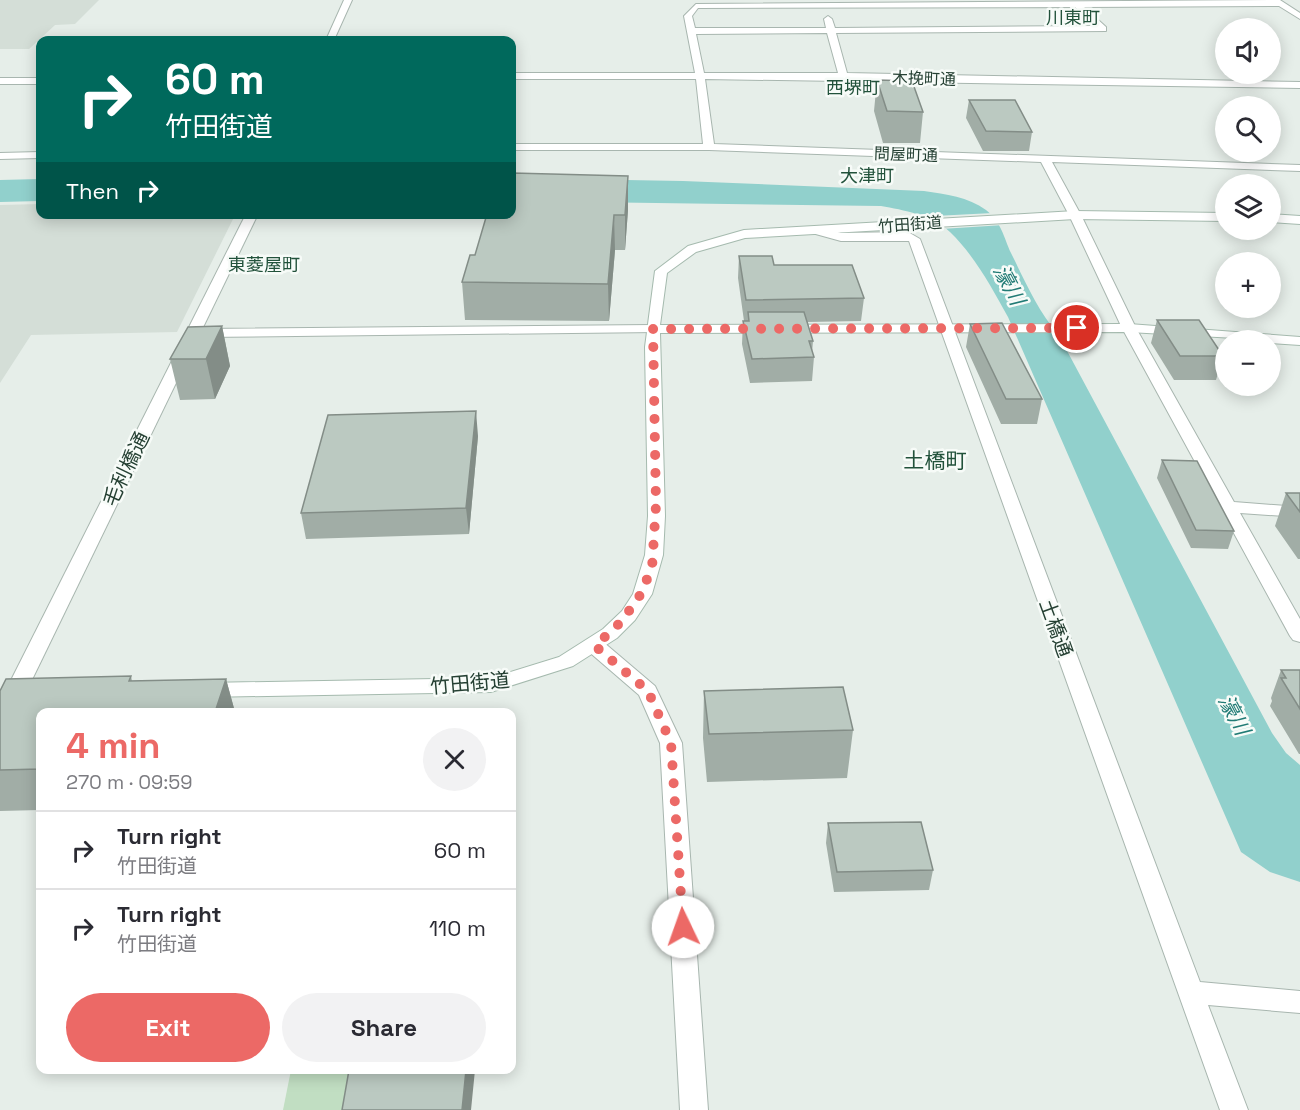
<!DOCTYPE html>
<meta charset="utf-8">
<style>
body{margin:0;font-family:"Space Grotesk","Noto Sans JP",sans-serif;background:#f2f2f3;color:#2b2b33;height:100vh;display:flex;flex-direction:column;font-size:22px;white-space:nowrap}
*{box-sizing:border-box;margin:0}
p{font-size:20px;color:#7c7c81}
.icon{flex:none;width:33px;height:33px;fill:none;stroke:currentColor;stroke-width:2;stroke-linecap:round;stroke-linejoin:round}
.map{position:relative;flex:1;overflow:hidden}
.details{position:absolute;left:36px;top:708px;width:480px;height:366px;display:flex;flex-direction:column;background:#fff;border-radius:12px;box-shadow:0 3px 15px #0003}
.details>*{flex:none}
.guide{position:absolute;left:36px;top:36px;width:480px;height:183px;border-radius:12px;box-shadow:0 3px 15px #0003;background:#00695c;color:#fff;overflow:hidden}
.fabs{position:absolute;left:1215px;top:18px;display:grid;gap:12px}
.fabs a{display:grid;place-items:center;width:66px;height:66px;border-radius:50%;background:#fff;box-shadow:0 3px 15px #0003;font-size:30px}
.pin{position:absolute;display:grid;place-items:center;width:51px;height:51px;color:#fff;margin:-26px;border:3px solid #fff;border-radius:50%;box-shadow:0 2px 6px #0007}
.me{position:absolute;width:66px;margin:-33px;rotate:357deg;stroke-linejoin:round;filter:drop-shadow(0 0 4px #0008)}
.turn{display:flex;align-items:center;gap:21px;height:126px;padding:0 30px;font-size:27px}
.turn .icon{width:78px;height:78px;stroke-width:2.5}
.turn b{display:block;font-size:42px;line-height:51px}
.then{display:flex;align-items:center;height:57px;padding:0 30px;background:#0003;gap:12px;font-size:22px}
.round{display:grid;place-items:center;flex:none;width:63px;height:63px;border-radius:32px;background:#f2f2f3}
.overview{display:flex;align-items:center;justify-content:space-between;height:102px;padding:0 30px}
h1{font-size:36px;font-weight:800;line-height:45px;color:#ec6966}
.primary-button{display:flex;gap:12px;margin-top:auto;padding:12px 30px}
.primary-button a{flex:1;height:69px;border-radius:36px;background:#ec6966;color:#fff;font-size:24px;font-weight:800;line-height:69px;text-align:center}
.primary-button a+a{background:#f2f2f3;color:#2b2b33}
ul{padding:0;list-style:none}
li{display:flex;align-items:center;gap:18px;height:78px;padding:0 30px;border-top:2px solid #e1e1e2}
li div{flex:1}
li b{display:block;font-size:22px}
li em{font-style:normal}
.map>svg:first-child{display:block}
.built{fill:#d4ded7}
.green{fill:#c1dec2}
.water{fill:#91d0cc}
.pier{fill:#e6eee9}
.lines{fill:none;stroke-linecap:round;stroke-linejoin:round}
.minor-casing{stroke:#a8b6af;stroke-width:2}
.tertiary-casing{stroke:#a8b6af;stroke-width:2}
.secondary-casing{stroke:#a5baae;stroke-width:2}
.minor{fill:#fff;fill-rule:evenodd}
.tertiary{fill:#fff;fill-rule:evenodd}
.secondary{fill:#fff;fill-rule:evenodd}
.wall{fill:#a1ada6}
.shaded-wall{fill:#838d87}
.building{fill:#bbc9c1;stroke:#838d87;stroke-width:1.5}
.route{stroke:#ec6966;stroke-width:10;stroke-dasharray:0 18}
.labels{text-anchor:middle;stroke-width:5;stroke-linejoin:round;paint-order:stroke}
.far-street-label{font-size:16px;fill:#254033;stroke:#f7fbf8}
.far-neighbourhood-label{font-size:18px;fill:#22523b;stroke:#f7fbf8}
.street-label{font-size:20px;fill:#254033;stroke:#f7fbf8}
.water-label{font-size:21px;font-style:italic;fill:#217b75;stroke:#f7fbf8}
.neighbourhood-label{font-size:21px;fill:#22523b;stroke:#f7fbf8}
</style>
<div class="map">
<svg width="1300" height="1110" viewBox="0 0 1300 1110">
<rect width="100%" height="100%" fill="#e6eee9"/>
<path class="built" d="M 0,0 L 99,0 L 75,24 L 55,25 L 29,49 L 0,49 Z
M 40,204 L 40,214 L 235,215 L 177,332 L 31,335 L 0,383 L 0,205 Z"/>
<path class="green" d="M 291,1070 L 358,1070 L 352,1110 L 283,1110 Z"/>
<path class="water" d="M 512,178 L 683,181 L 924,191 C 946,194 968,197 986,210 C 1001,221 1004,238 1011,253 C 1025,281 1038,311 1058,334 L 1272,733 L 1286,753 L 1300,765 L 1300,882 L 1270,872 L 1241,852 L 1008,317 C 992,288 974,255 950,232 C 933,215 903,210 881,206 L 512,201 Z
M 40,179 L 40,201 L 0,202 L 0,180 Z"/>
<path class="pier" d="M 993,213 L 1004,225 L 941,229 L 915,217 Z"/>
<g class="lines">
<g class="minor-casing">
<path id="minor" d="M 344,0 L 352,0 L 334,40 L 326,40 Z
M 1271,0 L 1280,0 L 1300,13 L 1300,19 L 1279,6 L 1084,7 L 1106,27 L 1106,31 L 836,33 L 847,73 L 1300,82 L 1300,88 L 705,79 L 714,144 L 1300,165 L 1300,171 L 1052,162 L 1081,215 L 1136,328 L 1234,502 L 1300,507 L 1300,517 L 1240,513 L 1300,619 L 1300,642 L 1293,640 L 1290,636 L 1122,328 L 1069,215 L 1041,162 L 709,150 L 512,150 L 512,144 L 703,144 L 696,79 L 512,79 L 512,73 L 695,73 L 684,16 L 696,4 ZM 1075,7 L 1095,26 L 835,28 L 832,19 L 828,16 L 824,19 L 826,28 L 695,28 L 692,16 L 698,8 ZM 827,33 L 838,73 L 704,73 L 696,34 Z
M 0,78 L 40,78 L 40,84 L 0,84 Z
M 40,152 L 40,158 L 0,159 L 0,153 Z
M 816,226 L 841,233 L 908,232 L 920,239 L 1200,982 L 1300,991 L 1300,1013 L 1208,1005 L 1248,1110 L 1220,1110 L 909,241 L 841,241 L 812,233 L 810,230 Z
M 653,325 L 660,329 L 658,332 L 201,337 L 194,333 L 201,329 Z
M 595,640 L 602,641 L 655,686 L 682,743 L 708,1110 L 680,1110 L 660,743 L 639,695 L 588,651 L 585,646 L 588,641 Z"/>
</g>
<g class="tertiary-casing">
<path id="tertiary" d="M 246,214 L 258,214 L 11,723 L 7,728 L 0,730 L 0,702 Z"/>
</g>
<g class="secondary-casing">
<path id="secondary" d="M 1075,211 L 1226,213 L 1226,221 L 1075,219 L 745,238 L 696,252 L 667,273 L 660,325 L 1129,324 L 1300,337 L 1300,345 L 1270,343 L 1270,340 L 1129,332 L 660,333 L 665,516 L 663,555 L 652,594 L 635,620 L 617,638 L 573,666 L 491,692 L 206,697 L 199,695 L 196,690 L 199,685 L 206,683 L 491,678 L 559,657 L 603,629 L 622,611 L 633,594 L 645,555 L 648,516 L 645,347 L 655,271 L 688,246 L 744,230 Z
M 1270,214 L 1300,216 L 1300,224 L 1270,222 Z"/>
</g>
<use href="#minor" class="minor"/>
<use href="#tertiary" class="tertiary"/>
<use href="#secondary" class="secondary"/>
</g>
<path class="wall" d="M 877,80 L 923,112 L 920,143 L 883,143 L 874,111 Z
M 969,100 L 1032,132 L 1029,151 L 983,151 L 966,118 Z
M 628,176 L 628,210 L 625,250 L 615,250 L 609,321 L 465,320 L 462,282 L 475,255 Z
M 739,256 L 774,265 L 864,298 L 861,321 L 807,322 L 813,341 L 812,353 L 814,357 L 812,381 L 750,383 L 742,344 L 743,321 L 744,321 L 738,278 Z
M 1157,320 L 1223,356 L 1216,380 L 1174,380 L 1151,343 Z
M 970,324 L 1042,399 L 1037,424 L 1001,424 L 966,347 Z
M 222,326 L 230,366 L 215,399 L 180,400 L 170,359 Z
M 478,436 L 469,534 L 306,539 L 301,513 Z
M 1162,460 L 1234,531 L 1228,549 L 1191,548 L 1157,478 Z
M 1286,493 L 1300,493 L 1300,559 L 1298,559 L 1275,526 Z
M 1281,670 L 1300,670 L 1300,754 L 1299,754 L 1270,706 L 1272,701 L 1271,698 Z
M 131,676 L 132,681 L 226,679 L 235,712 L 40,712 L 40,810 L 0,811 L 0,691 Z
M 704,691 L 853,730 L 847,778 L 707,782 L 703,738 Z
M 828,823 L 933,870 L 929,890 L 834,892 L 826,843 Z"/>
<path class="shaded-wall" d="M 628,176 L 628,210 L 625,250 L 625,215 Z
M 614,215 L 615,250 L 609,321 L 608,284 Z
M 222,326 L 230,366 L 215,399 L 206,359 Z
M 476,411 L 478,436 L 469,534 L 466,508 Z
M 226,679 L 235,712 L 215,712 Z
M 466,1070 L 475,1070 L 471,1110 L 462,1110 Z"/>
<path class="building" d="M 877,80 L 912,81 L 923,112 L 887,111 Z
M 969,100 L 1015,100 L 1032,132 L 986,131 Z
M 512,173 L 628,176 L 625,215 L 614,215 L 608,284 L 462,282 L 470,255 L 475,255 L 487,214 L 512,214 Z
M 739,256 L 772,256 L 774,265 L 852,265 L 864,298 L 746,300 Z
M 748,312 L 804,312 L 813,341 L 809,341 L 814,357 L 752,359 L 743,321 L 749,321 Z
M 1157,320 L 1199,320 L 1223,356 L 1180,356 Z
M 1002,323 L 1042,399 L 1006,399 L 970,324 Z
M 222,326 L 206,359 L 170,359 L 188,327 Z
M 476,411 L 466,508 L 301,513 L 328,415 Z
M 1162,460 L 1197,461 L 1234,531 L 1196,530 Z
M 1286,493 L 1300,493 L 1300,512 Z
M 1281,670 L 1300,670 L 1300,709 L 1281,678 L 1286,678 Z
M 131,676 L 129,681 L 226,679 L 215,712 L 40,712 L 40,769 L 0,770 L 0,691 L 6,679 Z
M 843,687 L 853,730 L 709,734 L 704,691 Z
M 921,822 L 933,870 L 837,872 L 828,823 Z
M 349,1070 L 466,1070 L 462,1110 L 342,1110 Z"/>
<g class="lines">
<path class="route" d="M 683,927 L 671,743 L 648,691 L 595,646 L 621,622 L 639,597 L 652,568 L 656,505 L 653,329 L 1077,328"/>
</g>
<g class="labels">
<g class="far-street-label">
<text transform="translate(924 78) rotate(2)" y="6">木挽町通</text>
<text transform="translate(906 154) rotate(2)" y="6">問屋町通</text>
<text transform="translate(910 224) rotate(-4)" y="6">竹田街道</text>
</g>
<g class="far-neighbourhood-label">
<text x="1073" y="24">川東町</text>
<text x="853" y="94">西堺町</text>
<text x="867" y="182">大津町</text>
<text x="264" y="271">東菱屋町</text>
</g>
<g class="street-label">
<text transform="translate(126 469) rotate(-64)" y="7">毛利橋通</text>
<text transform="translate(1056 628) rotate(70)" y="7">土橋通</text>
<text transform="translate(470 683) rotate(-5)" y="7">竹田街道</text>
</g>
<g class="water-label">
<text transform="translate(1009 285) rotate(62)" y="7">濠川</text>
<text transform="translate(1234 715) rotate(62)" y="7">濠川</text>
</g>
<g class="neighbourhood-label">
<text x="935" y="468">土橋町</text>
</g>
</g>
</svg>
<div class="fabs">
<a><svg class="icon" aria-label="sound" viewBox="0 0 24 24"><path d="M4 9h4l5-4v14l-5-4H4zM17 9q2 3 0 6"/></svg></a>
<a><svg class="icon" aria-label="search" viewBox="0 0 24 24"><circle cx="10" cy="10" r="6"/><path d="M15 15l6 6"/></svg></a>
<a><svg class="icon" aria-label="layers" viewBox="0 0 24 24"><path d="M12 4l9 5-9 5-9-5zM3 14l9 5 9-5"/></svg></a>
<a>+</a>
<a>−</a>
</div>
<div class="pin" style="left:1077px;top:328px;background:#d93025"><svg class="icon" aria-label="arrive" viewBox="0 0 24 24"><path d="M6 21V4h12l-3 4 3 4H6"/></svg></div>
<svg class="me" style="left:683px;top:927px" viewBox="-20 -20 40 40"><circle r="19" fill="#fff"/><path d="M0-13L10 11 0 6-10 11z" fill="#ec6966"/></svg>
<div class="guide">
<div class="turn"><svg class="icon" aria-label="right" viewBox="0 0 24 24"><path d="M7 20v-9h11M14 6l5 5-5 5"/></svg><div><b>60 m</b>竹田街道</div></div>
<div class="then">Then<svg class="icon" aria-label="right" viewBox="0 0 24 24"><path d="M7 20v-9h11M14 6l5 5-5 5"/></svg></div>
</div>
<section class="details">
<div class="overview"><div><h1>4 min</h1><p>270 m · 09:59</p></div><a class="round"><svg class="icon" aria-label="close" viewBox="0 0 24 24"><path d="M6 6l12 12M18 6L6 18"/></svg></a></div>
<ul>
<li><svg class="icon" aria-label="right" viewBox="0 0 24 24"><path d="M7 20v-9h11M14 6l5 5-5 5"/></svg><div><b>Turn right</b><p>竹田街道</p></div><em>60 m</em></li>
<li><svg class="icon" aria-label="right" viewBox="0 0 24 24"><path d="M7 20v-9h11M14 6l5 5-5 5"/></svg><div><b>Turn right</b><p>竹田街道</p></div><em>110 m</em></li>
</ul>
<div class="primary-button"><a>Exit</a><a>Share</a></div>
</section>
</div>
